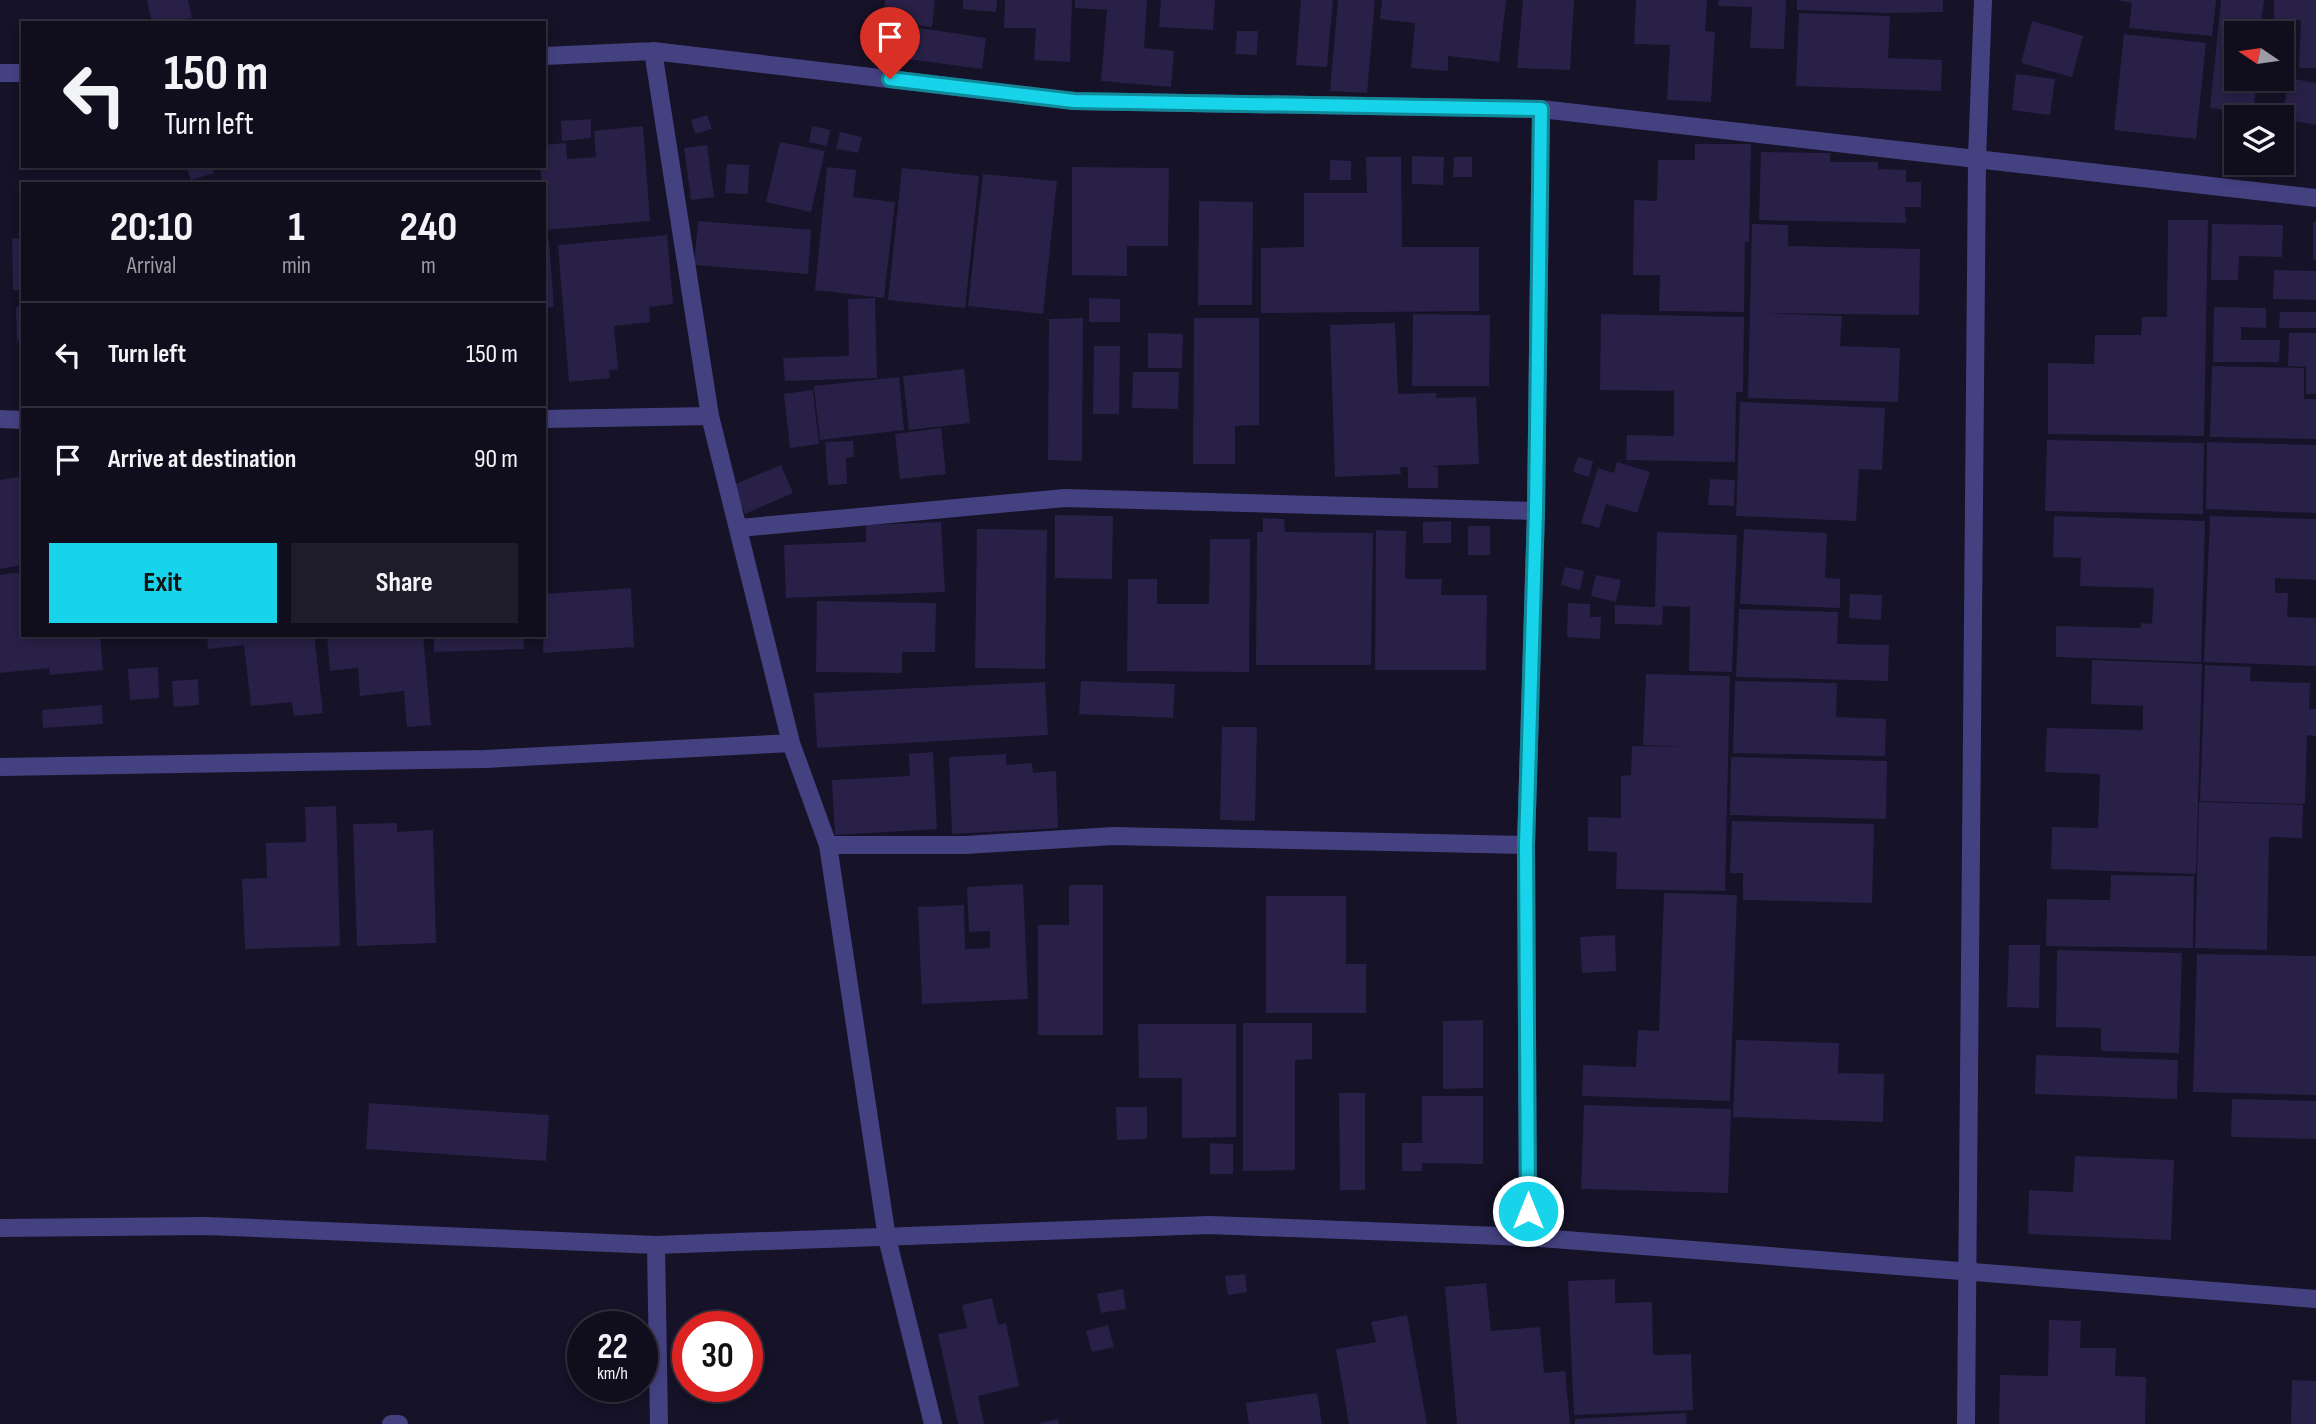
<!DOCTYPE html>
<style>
body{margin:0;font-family:"Sofia Sans Condensed",sans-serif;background:#1e1c2a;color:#f1f3f6;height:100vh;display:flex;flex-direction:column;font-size:26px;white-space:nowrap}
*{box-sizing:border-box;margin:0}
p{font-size:23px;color:#9c9ca4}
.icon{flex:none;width:38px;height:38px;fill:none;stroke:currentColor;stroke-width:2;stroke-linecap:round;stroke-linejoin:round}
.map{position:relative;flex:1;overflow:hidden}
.panel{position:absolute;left:21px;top:182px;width:525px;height:455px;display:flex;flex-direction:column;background:#100e1d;border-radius:0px;box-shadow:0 4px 10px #0003,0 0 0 2px #302e3b}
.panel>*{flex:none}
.hud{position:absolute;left:21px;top:21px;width:525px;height:147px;border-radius:0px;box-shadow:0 4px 10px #0003,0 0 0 2px #302e3b;background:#100e1d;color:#f1f3f6;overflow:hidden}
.needle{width:46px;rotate:283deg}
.fabs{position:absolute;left:2224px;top:21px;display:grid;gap:14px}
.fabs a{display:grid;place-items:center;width:70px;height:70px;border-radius:0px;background:#100e1d;box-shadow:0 4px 10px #0003,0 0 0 2px #302e3b;font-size:35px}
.speed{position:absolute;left:567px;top:1311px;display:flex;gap:14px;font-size:35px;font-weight:700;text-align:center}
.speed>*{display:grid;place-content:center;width:91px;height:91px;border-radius:50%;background:#100e1d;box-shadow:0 4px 10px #0003,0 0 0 2px #302e3b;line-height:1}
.speed small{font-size:18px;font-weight:400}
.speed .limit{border:10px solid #d22;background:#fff;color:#111}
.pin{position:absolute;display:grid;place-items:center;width:60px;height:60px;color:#fff;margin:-72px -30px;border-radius:50% 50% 50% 0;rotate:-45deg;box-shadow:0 0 7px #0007}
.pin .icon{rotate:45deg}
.me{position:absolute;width:77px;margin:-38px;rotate:0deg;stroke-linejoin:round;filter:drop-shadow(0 0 5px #0008)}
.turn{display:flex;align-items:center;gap:24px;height:147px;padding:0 28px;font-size:32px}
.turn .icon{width:91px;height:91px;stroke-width:2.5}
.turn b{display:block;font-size:49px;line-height:60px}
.eta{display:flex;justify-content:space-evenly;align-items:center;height:119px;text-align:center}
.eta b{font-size:42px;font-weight:700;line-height:49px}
.button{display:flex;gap:14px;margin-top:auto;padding:14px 28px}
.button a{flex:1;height:80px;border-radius:0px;background:#18d4eb;color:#111;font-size:28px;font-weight:700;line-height:80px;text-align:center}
.button a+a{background:#1e1c2a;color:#f1f3f6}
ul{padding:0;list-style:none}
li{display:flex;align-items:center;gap:21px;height:105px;padding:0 28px;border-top:2px solid #302e3b}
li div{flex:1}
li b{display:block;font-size:26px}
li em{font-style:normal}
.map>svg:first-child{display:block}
.building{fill:#282046}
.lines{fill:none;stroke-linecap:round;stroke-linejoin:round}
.minor{stroke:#444181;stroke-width:18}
.route-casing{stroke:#108a99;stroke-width:18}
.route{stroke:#18d4eb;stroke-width:12}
</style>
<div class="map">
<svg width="2316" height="1424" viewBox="0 0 2316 1424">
<rect width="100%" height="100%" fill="#161227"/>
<path class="building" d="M 147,0 L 188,0 L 192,18 L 152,23 Z
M 885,0 L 935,0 L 932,27 L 883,21 Z
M 963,0 L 997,0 L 996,12 L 963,9 Z
M 1005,0 L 1072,0 L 1070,62 L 1034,60 L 1036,28 L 1004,28 Z
M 1075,0 L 1147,0 L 1144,48 L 1174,51 L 1171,87 L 1101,81 L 1107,10 L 1075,8 Z
M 1161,0 L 1215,0 L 1213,30 L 1159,27 Z
M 1301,0 L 1333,0 L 1327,67 L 1296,65 Z
M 1338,0 L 1375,0 L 1367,93 L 1330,91 Z
M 1382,0 L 1506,0 L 1499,62 L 1448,56 L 1448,71 L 1411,68 L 1415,23 L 1380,19 Z
M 1523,0 L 1574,0 L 1570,70 L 1517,68 Z
M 1636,0 L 1707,0 L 1705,31 L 1715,32 L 1711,102 L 1667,100 L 1670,45 L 1634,44 Z
M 1719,0 L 1786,0 L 1784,49 L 1750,48 L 1752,7 L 1718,6 Z
M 1797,0 L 1943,0 L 1943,12 L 1886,13 L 1797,10 Z
M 2116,0 L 2216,0 L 2212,36 L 2129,28 L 2132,3 Z
M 2221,0 L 2264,0 L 2260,33 L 2236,33 L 2236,79 L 2257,79 L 2253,113 L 2210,108 Z
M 2274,0 L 2316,0 L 2316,68 L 2299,68 L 2301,20 L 2274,19 Z
M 1799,13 L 1890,16 L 1888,58 L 1942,60 L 1941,91 L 1796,86 Z
M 2032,21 L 2083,36 L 2072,77 L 2021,63 Z
M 913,27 L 986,38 L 982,69 L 908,59 Z
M 1237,31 L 1258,31 L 1257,55 L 1235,54 Z
M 2124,34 L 2206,43 L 2196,139 L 2114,130 Z
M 2016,74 L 2055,79 L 2050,115 L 2012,110 Z
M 2289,78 L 2316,83 L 2316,125 L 2282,119 Z
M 707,115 L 712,129 L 695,134 L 691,120 Z
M 591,119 L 591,138 L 562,141 L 561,121 Z
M 643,126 L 650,221 L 545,230 L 544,184 L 542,184 L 540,166 L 544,166 L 544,145 L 566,143 L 567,159 L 596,157 L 594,131 Z
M 812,126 L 830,130 L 827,146 L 809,142 Z
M 840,132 L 862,137 L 858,153 L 836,149 Z
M 780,142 L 825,151 L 811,212 L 766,202 Z
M 1695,144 L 1751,144 L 1749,242 L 1745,242 L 1744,312 L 1659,311 L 1660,275 L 1633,275 L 1634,200 L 1657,201 L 1658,160 L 1695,160 Z
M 707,145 L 714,197 L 691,200 L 684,148 Z
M 1761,152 L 1830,153 L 1830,162 L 1878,162 L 1878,169 L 1906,170 L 1906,182 L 1921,182 L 1921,207 L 1905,207 L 1906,223 L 1759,220 Z
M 1412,156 L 1444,157 L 1443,185 L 1412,184 Z
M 1366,157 L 1401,157 L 1402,247 L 1479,247 L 1479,311 L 1261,313 L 1261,248 L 1304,247 L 1304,193 L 1367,193 Z
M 1454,157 L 1472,157 L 1472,177 L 1453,177 Z
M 1330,160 L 1351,161 L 1351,180 L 1330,180 Z
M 727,164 L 749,165 L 748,194 L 725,193 Z
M 186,166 L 211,166 L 214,173 L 191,180 Z
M 827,167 L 856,170 L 853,197 L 895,202 L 884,298 L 815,290 Z
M 1072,167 L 1169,168 L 1168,246 L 1127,246 L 1127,276 L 1072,275 Z
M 902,168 L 979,176 L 965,308 L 888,300 Z
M 983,174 L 1057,181 L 1043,314 L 968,306 Z
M 1199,201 L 1253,202 L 1252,305 L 1198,305 Z
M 2168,220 L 2208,220 L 2204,436 L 2048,434 L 2048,363 L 2094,364 L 2095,335 L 2141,335 L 2142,317 L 2167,317 Z
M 698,221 L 811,230 L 808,274 L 694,265 Z
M 2313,222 L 2316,222 L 2316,260 L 2313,260 Z
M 1752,224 L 1788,225 L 1788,246 L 1920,249 L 1919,315 L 1758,313 L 1842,316 L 1840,346 L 1900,348 L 1898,402 L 1748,398 Z
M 2212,224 L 2283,225 L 2282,257 L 2239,256 L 2238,280 L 2211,280 Z
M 667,235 L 673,304 L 649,307 L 650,322 L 614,326 L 618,369 L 609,370 L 610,378 L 569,382 L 558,245 Z
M 12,238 L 23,239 L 23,290 L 13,290 Z
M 544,241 L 549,241 L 554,307 L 544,308 Z
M 2274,270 L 2316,271 L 2316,300 L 2273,299 Z
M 875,298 L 877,378 L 785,381 L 783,358 L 849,356 L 848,299 Z
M 1089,298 L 1120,299 L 1120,322 L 1089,322 Z
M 16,307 L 23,307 L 23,341 L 17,341 Z
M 2214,307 L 2266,308 L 2266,328 L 2241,327 L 2241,340 L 2280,340 L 2279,362 L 2213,362 Z
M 2280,312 L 2316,312 L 2316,328 L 2279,328 Z
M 1413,314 L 1490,315 L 1489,386 L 1412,386 Z
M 1601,314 L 1744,317 L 1743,392 L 1736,392 L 1735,462 L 1626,460 L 1627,435 L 1674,436 L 1674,391 L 1600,390 Z
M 1083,318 L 1082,461 L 1048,460 L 1049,319 Z
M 1194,318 L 1259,318 L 1259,425 L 1235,426 L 1235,464 L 1193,464 Z
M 1395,323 L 1398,394 L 1436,393 L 1436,398 L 1476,397 L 1479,464 L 1428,466 L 1438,467 L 1438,488 L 1408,488 L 1408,467 L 1400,467 L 1401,474 L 1335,477 L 1330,325 Z
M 1148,333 L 1183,334 L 1182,368 L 1148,368 Z
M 2289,333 L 2316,333 L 2316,394 L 2306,394 L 2306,367 L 2288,366 Z
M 1094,346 L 1120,346 L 1119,414 L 1093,414 Z
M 2212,366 L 2304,368 L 2304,399 L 2316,399 L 2316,439 L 2210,437 Z
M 964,369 L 970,423 L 909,430 L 903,376 Z
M 1133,372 L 1179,372 L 1178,409 L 1132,408 Z
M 899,377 L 904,430 L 820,440 L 814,386 Z
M 813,390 L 819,444 L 790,448 L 784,394 Z
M 1740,402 L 1885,408 L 1882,470 L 1859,469 L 1856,521 L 1736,516 Z
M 941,428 L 946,474 L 900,479 L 895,434 Z
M 2047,440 L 2204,443 L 2203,514 L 2045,511 Z
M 853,441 L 854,457 L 846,458 L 847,484 L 828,485 L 825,442 Z
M 2207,442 L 2316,445 L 2316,513 L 2206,509 Z
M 1578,457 L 1593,461 L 1589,477 L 1573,472 Z
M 1617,462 L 1650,472 L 1637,513 L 1606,504 L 1599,528 L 1581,523 L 1598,468 L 1614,473 Z
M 781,465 L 793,493 L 745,514 L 733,485 Z
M 23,476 L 23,565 L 0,569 L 0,480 Z
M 1710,479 L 1735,480 L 1734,506 L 1708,505 Z
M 1055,515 L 1113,516 L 1112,579 L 1055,578 Z
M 2054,516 L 2205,521 L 2201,662 L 2056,657 L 2056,626 L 2141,628 L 2141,623 L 2152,624 L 2154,588 L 2080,586 L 2081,558 L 2053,557 Z
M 2210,516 L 2316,519 L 2316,580 L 2275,578 L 2275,593 L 2288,593 L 2287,617 L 2316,618 L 2316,666 L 2204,662 Z
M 1263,518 L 1284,519 L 1285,532 L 1373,533 L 1371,665 L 1256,665 L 1257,532 L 1263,532 Z
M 1451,521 L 1451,543 L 1423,543 L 1423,522 Z
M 941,522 L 945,592 L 786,598 L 784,545 L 866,542 L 866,525 Z
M 1468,526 L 1490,526 L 1490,555 L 1468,555 Z
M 977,529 L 1047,530 L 1045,669 L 975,668 Z
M 1744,529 L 1827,533 L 1825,578 L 1840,579 L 1840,608 L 1740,604 Z
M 1376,530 L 1406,531 L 1405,579 L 1442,579 L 1441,595 L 1487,595 L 1486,670 L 1375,670 Z
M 1657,532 L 1737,535 L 1732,672 L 1689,671 L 1690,607 L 1663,606 L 1662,625 L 1615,624 L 1615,605 L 1655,607 Z
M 1210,539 L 1250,539 L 1249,672 L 1127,671 L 1128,579 L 1157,579 L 1157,604 L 1209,604 Z
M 1565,567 L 1584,571 L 1580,590 L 1561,585 Z
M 23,572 L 23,635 L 100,635 L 103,670 L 50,675 L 49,668 L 0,673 L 0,575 Z
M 1596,575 L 1621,580 L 1616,602 L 1591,596 Z
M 631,588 L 634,647 L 543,653 L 544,594 Z
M 1850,594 L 1882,595 L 1881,620 L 1849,618 Z
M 817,601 L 936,603 L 935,652 L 902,652 L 902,673 L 816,672 Z
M 1568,603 L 1590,604 L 1590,617 L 1601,617 L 1600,639 L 1567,637 Z
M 1739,609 L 1838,612 L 1837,644 L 1889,645 L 1888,681 L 1736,677 Z
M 207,635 L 314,635 L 323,713 L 294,716 L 292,702 L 251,706 L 244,645 L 208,649 Z
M 327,635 L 423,635 L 431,725 L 407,727 L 404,691 L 360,696 L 358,668 L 330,671 Z
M 434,635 L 523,635 L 524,649 L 434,652 Z
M 2092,660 L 2202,664 L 2196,874 L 2051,869 L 2052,827 L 2098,828 L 2100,774 L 2045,772 L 2047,728 L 2143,730 L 2143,706 L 2091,704 Z
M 2205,665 L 2251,667 L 2250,681 L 2310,683 L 2309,709 L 2316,709 L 2316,736 L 2307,735 L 2305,804 L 2200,801 Z
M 158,667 L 159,698 L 130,700 L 128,669 Z
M 1646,674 L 1730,676 L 1725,891 L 1616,889 L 1617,852 L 1588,851 L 1588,817 L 1621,818 L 1621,776 L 1631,775 L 1632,746 L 1688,747 L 1643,745 Z
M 198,679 L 199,705 L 174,707 L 172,681 Z
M 1081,681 L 1175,684 L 1173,718 L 1079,714 Z
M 1735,681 L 1837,683 L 1836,717 L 1886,719 L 1885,756 L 1733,753 Z
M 1045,682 L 1048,735 L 817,748 L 814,693 Z
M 102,705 L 103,724 L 43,728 L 42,710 Z
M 1222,727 L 1257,727 L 1255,821 L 1220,820 Z
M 933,752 L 937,829 L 835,835 L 832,780 L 910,776 L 909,754 Z
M 1006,754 L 1006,765 L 1032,763 L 1033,773 L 1056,771 L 1058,828 L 952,834 L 949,757 Z
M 1731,757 L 1887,761 L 1886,819 L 1730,815 Z
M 2199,802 L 2303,805 L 2302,838 L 2269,837 L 2267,950 L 2195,948 Z
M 336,806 L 340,946 L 245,949 L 242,879 L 267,878 L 266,843 L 306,842 L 305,807 Z
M 1732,821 L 1874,824 L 1872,903 L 1743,900 L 1743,873 L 1730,873 Z
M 397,823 L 397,832 L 433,830 L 436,943 L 357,946 L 353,824 Z
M 2111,875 L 2194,876 L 2193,948 L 2046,946 L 2047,899 L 2110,900 Z
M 1023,884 L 1028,999 L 922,1004 L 918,907 L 964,905 L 965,949 L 990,948 L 990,931 L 969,932 L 967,887 Z
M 1069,885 L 1103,885 L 1103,1035 L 1038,1035 L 1038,925 L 1069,925 Z
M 1664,893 L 1737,895 L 1730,1101 L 1582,1096 L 1583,1065 L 1636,1067 L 1638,1030 L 1659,1031 Z
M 1266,896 L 1346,896 L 1346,964 L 1366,964 L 1366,1013 L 1266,1013 Z
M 1615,935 L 1616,971 L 1582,973 L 1580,937 Z
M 2009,945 L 2040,945 L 2039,1008 L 2007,1007 Z
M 2057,950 L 2182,953 L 2179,1053 L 2101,1051 L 2101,1028 L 2056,1027 Z
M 2197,954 L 2316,956 L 2316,1095 L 2193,1092 Z
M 1483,1020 L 1483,1088 L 1443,1089 L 1443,1021 Z
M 1243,1023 L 1312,1023 L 1312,1059 L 1295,1060 L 1295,1170 L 1243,1171 Z
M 1138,1024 L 1236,1024 L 1236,1137 L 1182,1138 L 1182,1078 L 1139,1078 Z
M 1736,1040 L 1839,1043 L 1838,1073 L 1884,1074 L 1883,1122 L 1733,1117 Z
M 2036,1055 L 2178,1060 L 2177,1099 L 2035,1094 Z
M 1339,1093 L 1365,1093 L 1365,1190 L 1340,1190 Z
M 1422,1096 L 1483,1096 L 1483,1164 L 1422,1163 L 1422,1171 L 1402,1171 L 1402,1143 L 1422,1143 Z
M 2232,1099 L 2316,1101 L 2316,1139 L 2231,1137 Z
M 369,1103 L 549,1115 L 546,1161 L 366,1149 Z
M 1584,1105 L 1731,1109 L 1728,1193 L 1581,1189 Z
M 1116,1107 L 1147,1107 L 1147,1139 L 1117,1140 Z
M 1210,1143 L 1233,1144 L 1233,1174 L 1210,1174 Z
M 2075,1156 L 2174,1160 L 2171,1240 L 2028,1234 L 2029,1190 L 2073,1192 Z
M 1245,1274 L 1247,1292 L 1228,1295 L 1225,1276 Z
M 1615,1279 L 1615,1303 L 1652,1302 L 1653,1355 L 1691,1354 L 1693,1410 L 1574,1415 L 1568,1281 Z
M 1486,1283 L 1491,1331 L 1540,1327 L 1544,1373 L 1565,1371 L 1570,1424 L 1457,1424 L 1445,1287 Z
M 1123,1289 L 1126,1309 L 1101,1313 L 1097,1294 Z
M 992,1298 L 998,1325 L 1006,1323 L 1019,1386 L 978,1396 L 984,1424 L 958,1424 L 938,1334 L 967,1328 L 962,1305 Z
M 1407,1315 L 1427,1424 L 1349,1424 L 1336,1349 L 1376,1342 L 1371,1322 Z
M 2049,1320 L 2081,1321 L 2080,1348 L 2116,1348 L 2115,1376 L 2146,1377 L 2145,1424 L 1999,1424 L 2000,1375 L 2048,1376 Z
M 1108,1325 L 1114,1347 L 1092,1352 L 1086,1331 Z
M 2292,1380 L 2316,1381 L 2316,1424 L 2291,1424 Z
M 1317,1393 L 1322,1424 L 1249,1424 L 1246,1403 Z
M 1686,1413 L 1687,1424 L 1575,1424 L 1575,1419 Z
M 1058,1419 L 1059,1424 L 1040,1424 L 1040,1423 Z"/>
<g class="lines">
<path class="minor" d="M 653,51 L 710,416 L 791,743 L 828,845 L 887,1238 L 933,1424
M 544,56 L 653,51 L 1074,101 L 1541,109 L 2316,198
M 0,73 L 23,73
M 0,419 L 23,420
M 544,419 L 710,416
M 739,528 L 1065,498 L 1536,511
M 0,767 L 485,759 L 791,743
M 828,845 L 965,845 L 1113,836 L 1526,845
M 0,1228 L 206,1226 L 656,1245 L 1209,1225 L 1528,1237 L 2316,1299
M 1528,1237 L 1526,845 L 1536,511 L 1541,109
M 656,1245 L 659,1424
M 391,1424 L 399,1424
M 1966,1424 L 1977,158 L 1983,0"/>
</g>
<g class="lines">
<g class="route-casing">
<path id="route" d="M 890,79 L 1074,101 L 1541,109 L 1536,511 L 1526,845 L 1528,1211"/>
</g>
<use href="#route" class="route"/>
</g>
</svg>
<div class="fabs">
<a><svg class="needle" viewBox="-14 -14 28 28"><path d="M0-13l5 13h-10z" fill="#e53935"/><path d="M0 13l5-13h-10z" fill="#9c9ca4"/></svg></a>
<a><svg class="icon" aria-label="layers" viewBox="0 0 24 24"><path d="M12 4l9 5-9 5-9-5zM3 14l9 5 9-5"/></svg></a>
</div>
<div class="speed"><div>22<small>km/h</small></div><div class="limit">30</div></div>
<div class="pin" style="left:890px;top:79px;background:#d93025"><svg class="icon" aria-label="arrive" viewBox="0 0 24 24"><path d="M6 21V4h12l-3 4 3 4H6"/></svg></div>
<svg class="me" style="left:1528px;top:1211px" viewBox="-20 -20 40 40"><circle r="17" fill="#18d4eb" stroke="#fff" stroke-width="3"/><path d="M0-11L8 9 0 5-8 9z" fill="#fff"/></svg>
<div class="hud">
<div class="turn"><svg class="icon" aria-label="left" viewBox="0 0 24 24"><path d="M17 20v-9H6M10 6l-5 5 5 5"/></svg><div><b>150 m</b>Turn left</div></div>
</div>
<section class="panel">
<div class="eta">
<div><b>20:10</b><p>Arrival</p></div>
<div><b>1</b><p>min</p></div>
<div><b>240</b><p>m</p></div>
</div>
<ul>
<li><svg class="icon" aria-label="left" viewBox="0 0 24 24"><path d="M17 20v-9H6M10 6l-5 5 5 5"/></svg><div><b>Turn left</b></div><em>150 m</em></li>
<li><svg class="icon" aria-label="arrive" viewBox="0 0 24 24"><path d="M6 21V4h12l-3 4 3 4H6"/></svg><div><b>Arrive at destination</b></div><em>90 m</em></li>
</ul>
<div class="button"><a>Exit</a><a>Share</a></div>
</section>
</div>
